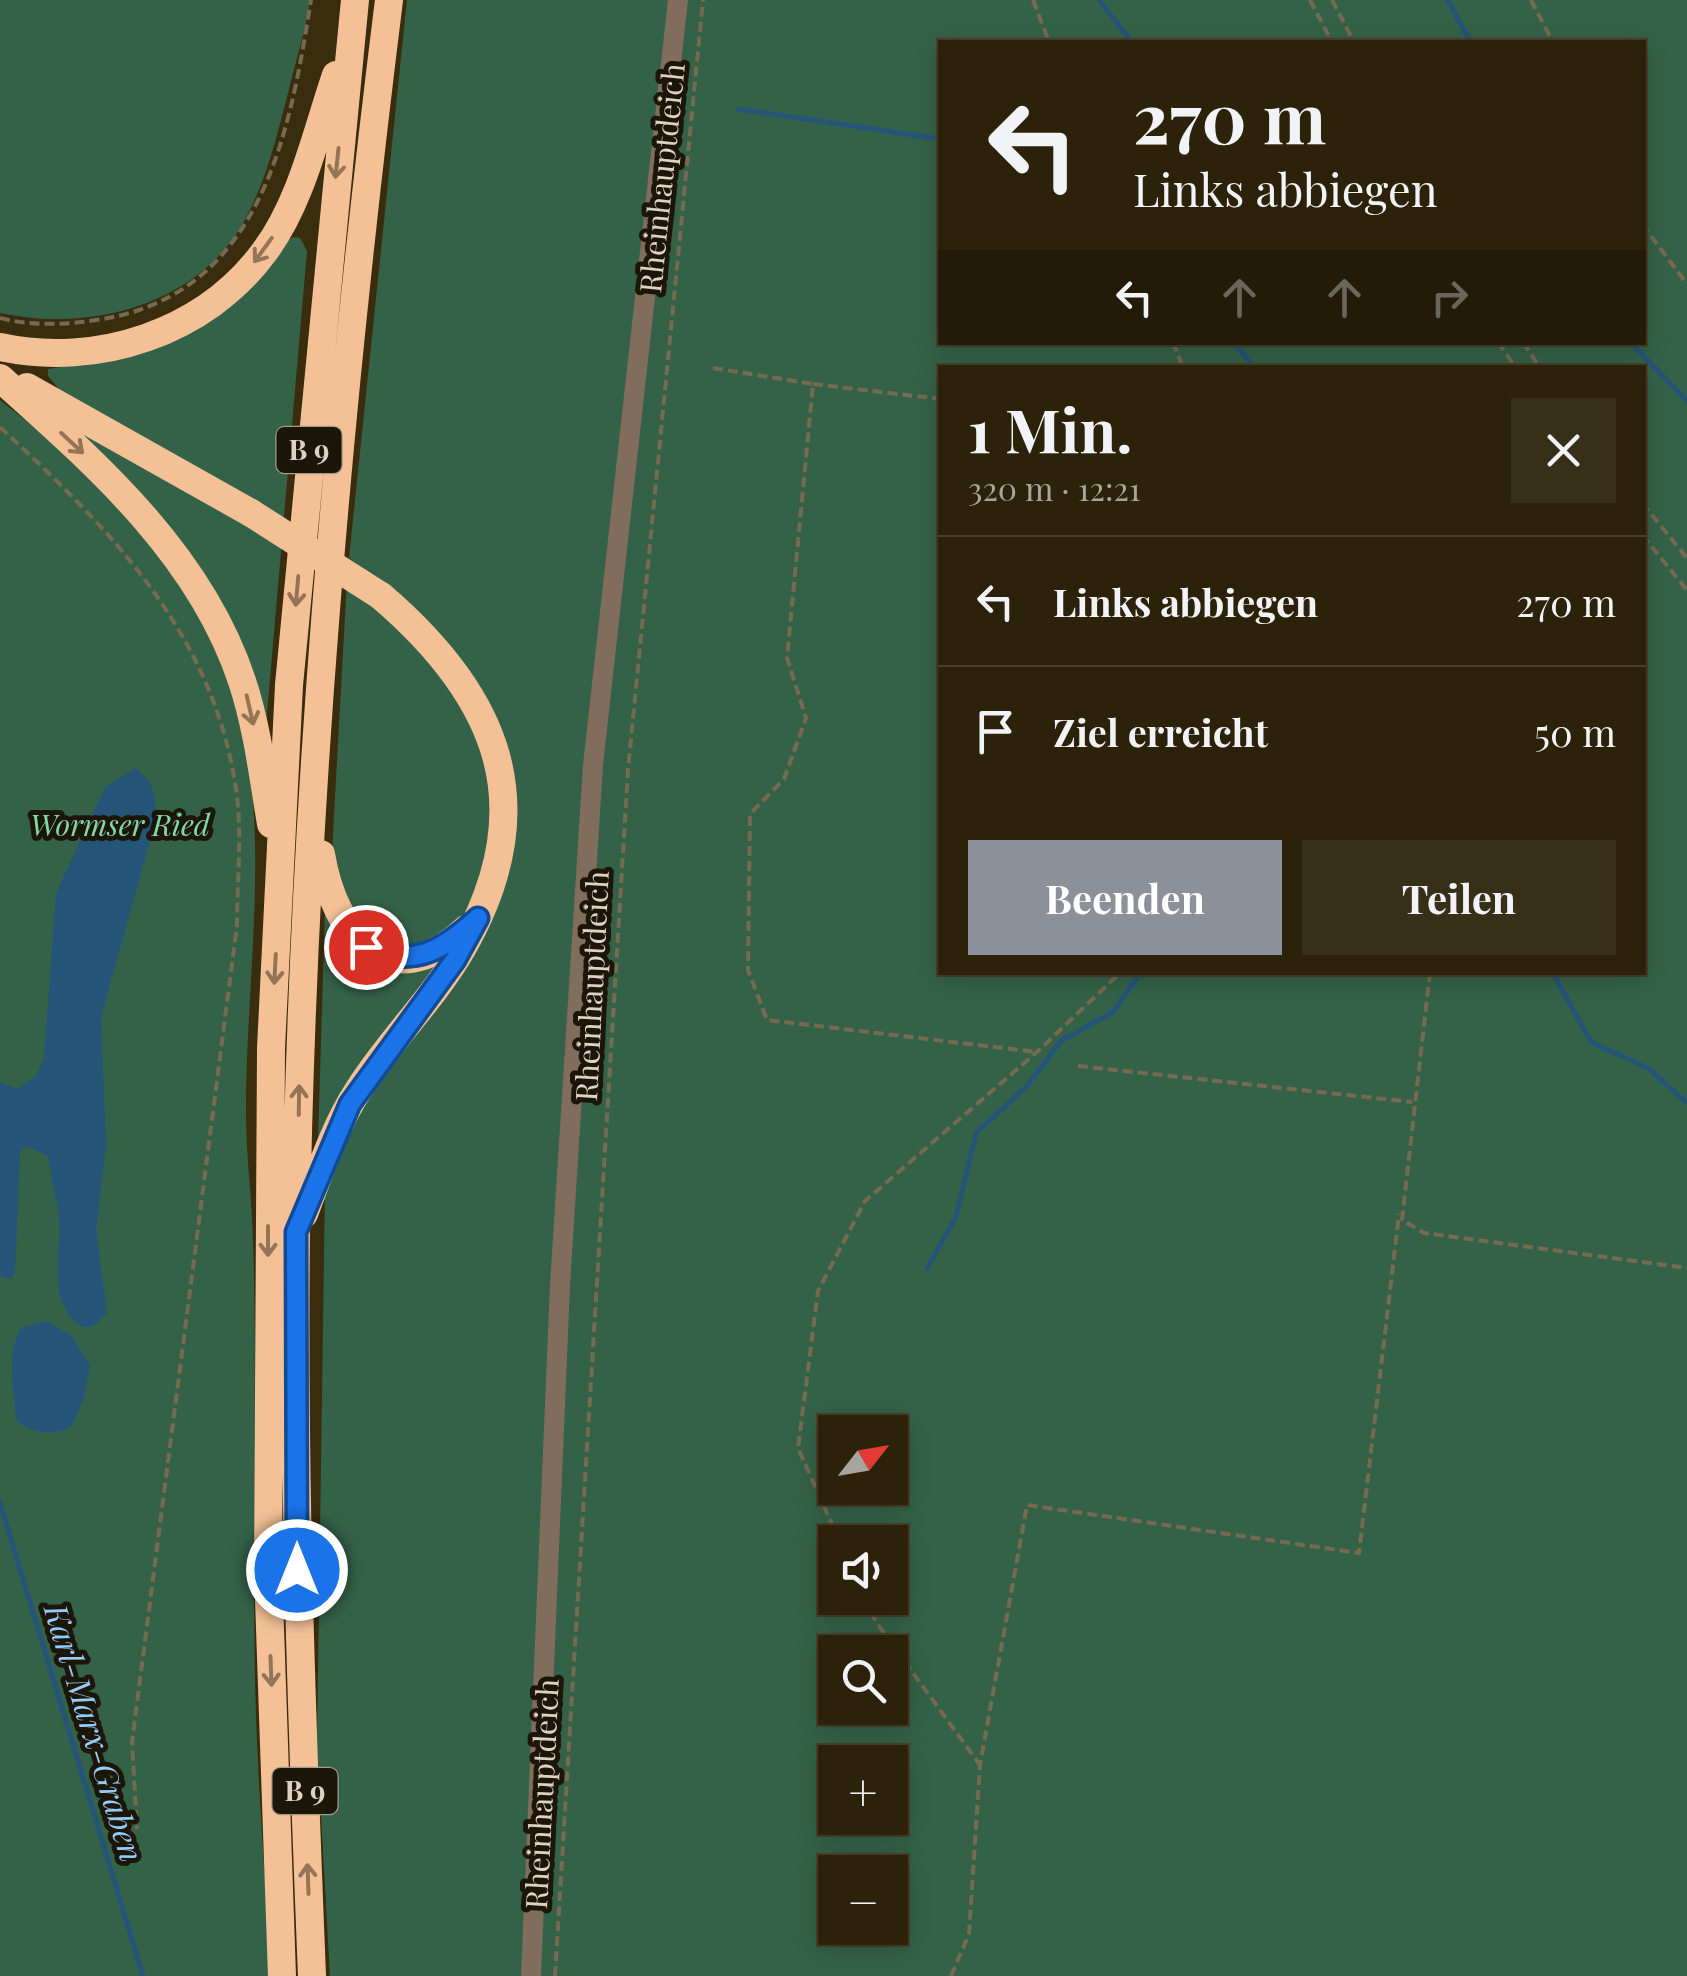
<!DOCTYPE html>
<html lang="de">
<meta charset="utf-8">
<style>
body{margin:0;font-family:"Playfair Display",serif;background:#382f18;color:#f1f3f6;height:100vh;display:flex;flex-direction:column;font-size:38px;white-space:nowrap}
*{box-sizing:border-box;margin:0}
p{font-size:32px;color:#a6a49c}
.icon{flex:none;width:55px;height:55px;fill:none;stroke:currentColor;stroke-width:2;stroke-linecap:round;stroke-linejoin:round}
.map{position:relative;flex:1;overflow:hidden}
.drawer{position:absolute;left:938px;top:365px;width:708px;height:610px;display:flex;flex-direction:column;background:#2c220a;border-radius:0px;box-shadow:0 5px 25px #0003,0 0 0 2px #483f2b}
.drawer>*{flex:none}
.banner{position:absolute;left:938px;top:40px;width:708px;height:305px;border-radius:0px;box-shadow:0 5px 25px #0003,0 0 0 2px #483f2b;background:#2c220a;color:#f1f3f6;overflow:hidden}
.needle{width:65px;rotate:59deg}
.controls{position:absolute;left:818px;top:1415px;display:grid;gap:20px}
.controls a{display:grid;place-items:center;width:90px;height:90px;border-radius:0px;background:#2c220a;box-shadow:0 5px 25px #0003,0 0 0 2px #483f2b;font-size:50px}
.pin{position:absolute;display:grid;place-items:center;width:85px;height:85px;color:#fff;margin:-42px;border:5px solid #fff;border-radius:50%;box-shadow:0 2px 10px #0007}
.me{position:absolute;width:110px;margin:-55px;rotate:0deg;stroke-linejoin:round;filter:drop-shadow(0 0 8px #0008)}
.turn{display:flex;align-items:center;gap:35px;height:210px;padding:0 30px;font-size:45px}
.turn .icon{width:130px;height:130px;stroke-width:2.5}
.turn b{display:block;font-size:70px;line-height:85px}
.lanes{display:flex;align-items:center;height:95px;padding:0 30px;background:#0003;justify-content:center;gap:50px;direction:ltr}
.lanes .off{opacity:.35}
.round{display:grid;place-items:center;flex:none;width:105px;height:105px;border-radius:0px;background:#382f18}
.summary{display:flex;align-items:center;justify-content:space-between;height:170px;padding:0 30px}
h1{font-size:60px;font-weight:700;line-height:75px}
.action{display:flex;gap:20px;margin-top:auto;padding:20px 30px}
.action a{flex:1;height:115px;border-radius:0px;background:#8c9099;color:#fff;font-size:40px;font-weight:700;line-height:115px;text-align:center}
.action a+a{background:#382f18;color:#f1f3f6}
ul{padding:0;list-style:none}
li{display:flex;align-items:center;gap:30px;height:130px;padding:0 30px;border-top:2px solid #483f2b}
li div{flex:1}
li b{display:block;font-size:38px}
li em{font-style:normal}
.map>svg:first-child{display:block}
.green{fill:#346248;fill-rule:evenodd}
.water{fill:#255479}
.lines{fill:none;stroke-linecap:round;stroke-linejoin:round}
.stream{stroke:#255479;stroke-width:5}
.path{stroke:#766b51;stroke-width:4;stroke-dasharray:10 5;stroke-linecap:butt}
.minor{stroke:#816d5c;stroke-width:20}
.highway{stroke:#f4c197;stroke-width:28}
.highway-bridge{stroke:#f4c197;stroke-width:28}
.oneway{stroke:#937457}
.route-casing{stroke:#114b97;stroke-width:25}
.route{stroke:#1a73e8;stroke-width:18}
.labels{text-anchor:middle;stroke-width:10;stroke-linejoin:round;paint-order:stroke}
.shield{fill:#1c1609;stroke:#a29b8a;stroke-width:2.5}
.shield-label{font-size:28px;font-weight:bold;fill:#dbd4c2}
.street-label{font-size:30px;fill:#dbd4c2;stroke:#1c1609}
.park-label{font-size:30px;font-style:italic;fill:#82d9a8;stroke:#1c1609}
.water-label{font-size:32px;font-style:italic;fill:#95ccfb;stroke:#1c1609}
</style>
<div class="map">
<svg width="1687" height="1976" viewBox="0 0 1687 1976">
<rect width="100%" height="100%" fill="#3a2d0e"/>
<path class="green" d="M 0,0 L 310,0 C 306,30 296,60 289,89 C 277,136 266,183 242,225 C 194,307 87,332 0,313 Z
M 407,0 L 1687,0 L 1687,1976 L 330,1976 L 317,1743 L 325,1185 L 351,1122 L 448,985 L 511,783 L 383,584 L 349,558 ZM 940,42 L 1642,42 L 1642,342 L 940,342 ZM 940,368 L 1642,368 L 1642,972 L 940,972 ZM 835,1432 L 890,1432 L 890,1488 L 835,1488 ZM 835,1542 L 890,1542 L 890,1598 L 835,1598 ZM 835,1652 L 890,1652 L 890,1708 L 835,1708 ZM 835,1762 L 890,1762 L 890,1818 L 835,1818 ZM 835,1872 L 890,1872 L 890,1928 L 835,1928 Z
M 293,237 L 300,238 L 307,251 L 266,725 L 244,657 L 46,409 L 65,396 L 48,376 L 48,369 L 100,361 Z
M 0,400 C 90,470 182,557 225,665 C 278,802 245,971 246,1114 C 246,1156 252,1198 253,1240 C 258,1399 251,1558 256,1717 C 259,1803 266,1890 271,1976 L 0,1976 Z
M 347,580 L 392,616 L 467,709 L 498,802 L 472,911 C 420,949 414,961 355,925 L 332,852 Z
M 325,908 L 335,927 L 440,961 L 318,1142 Z"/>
<path class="water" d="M 136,768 C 157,786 157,800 154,826 L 101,1017 L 106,1145 L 96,1231 L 107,1313 L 92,1327 L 82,1327 C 45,1303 62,1254 59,1218 C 56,1197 51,1176 48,1156 L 26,1146 L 20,1153 L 15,1272 L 11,1279 L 0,1276 L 0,1082 L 18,1089 L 36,1076 L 44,1058 L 56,893 L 105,787 Z
M 46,1321 L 72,1336 L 90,1365 L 84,1398 L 71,1427 C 48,1437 37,1433 16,1421 C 15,1389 5,1356 21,1328 Z"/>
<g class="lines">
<path class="stream" d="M 1099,0 L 1132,42
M 1448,0 L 1470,42
M 738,109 L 940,139
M 1233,342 L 1255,368
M 1630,342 L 1687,401
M 1552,972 L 1591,1042 L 1648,1068 L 1687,1103
M 927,1268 L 956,1217 L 976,1133 L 1026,1087 L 1061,1041 L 1113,1012 L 1141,972
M 0,1503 L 143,1976"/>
<path class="path" d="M 1033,0 L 1049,42
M 1310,0 L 1332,42
M 1332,0 L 1354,42
M 1531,0 L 1553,42
M 1642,224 L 1687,284
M 0,318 C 38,328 84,324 122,315 C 265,279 291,125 311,0
M 1173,342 L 1183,368
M 1498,342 L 1516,368
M 1523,342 L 1540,368
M 713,368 L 813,384 L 787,658 L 806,718 L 784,779 L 750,814 L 748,970 L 767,1020 L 1037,1052
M 813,384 L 940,399
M 0,427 C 113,532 216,636 237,796 C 242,838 237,883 237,925 L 132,1742 L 137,1829
M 1642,503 L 1687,558
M 1642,535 L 1687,590
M 1430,972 L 1402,1220 L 1424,1233 L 1687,1268
M 1078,1066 L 1412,1102
M 840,1542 L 798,1448 L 818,1291 L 865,1201 L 1037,1052 L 1121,972
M 865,1598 L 876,1622 L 980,1765
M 555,1976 L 628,770 L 703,0
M 951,1976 L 969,1934 L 980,1765 L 1027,1505 L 1359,1553 L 1399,1214"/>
<path class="minor" d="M 531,1976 L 560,1285 L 593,765 L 678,0"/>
<path class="highway" d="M 0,347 C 97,368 205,333 265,251 C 302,201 316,133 336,75
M 0,378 C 96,464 200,554 242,681 C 257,726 263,776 271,824
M 27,387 L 251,513
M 321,854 C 334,935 389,1000 466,929
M 304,1214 C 320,1172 334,1127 359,1089 C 390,1040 433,999 462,949 C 543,807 500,698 381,596
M 282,1976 L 268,1570 L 271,1048 L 289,685 L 355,0
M 312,1976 C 302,1727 293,1479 296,1230 C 302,818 338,409 389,0"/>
<path class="highway-bridge" d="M 251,513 L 381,596"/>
</g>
<defs><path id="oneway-shaft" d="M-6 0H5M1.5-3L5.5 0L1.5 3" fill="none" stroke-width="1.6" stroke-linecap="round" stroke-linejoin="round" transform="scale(2.5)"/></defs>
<g class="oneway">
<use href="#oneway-shaft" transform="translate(337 163) rotate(96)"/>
<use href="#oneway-shaft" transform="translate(263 250) rotate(126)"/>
<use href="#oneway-shaft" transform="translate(72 443) rotate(43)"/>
<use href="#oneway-shaft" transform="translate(297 591) rotate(95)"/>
<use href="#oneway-shaft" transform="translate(250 710) rotate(77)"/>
<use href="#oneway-shaft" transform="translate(275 969) rotate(93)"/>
<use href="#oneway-shaft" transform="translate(299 1100) rotate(-89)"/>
<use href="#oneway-shaft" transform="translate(268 1241) rotate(90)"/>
<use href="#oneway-shaft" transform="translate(271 1671) rotate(88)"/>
<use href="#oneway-shaft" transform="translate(308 1879) rotate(-92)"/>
</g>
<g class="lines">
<g class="route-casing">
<path id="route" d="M 297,1570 L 296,1232 L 350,1104 L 455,960 L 478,918 C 443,950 414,969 366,947"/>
</g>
<use href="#route" class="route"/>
</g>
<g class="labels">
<g class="shield">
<rect x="276.5" y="427" width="65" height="46" rx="8"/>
<rect x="272.5" y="1768" width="65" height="46" rx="8"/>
</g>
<g class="shield-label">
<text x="309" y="460">B 9</text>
<text x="305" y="1801">B 9</text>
</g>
<g class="street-label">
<text transform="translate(663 178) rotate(-84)" y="10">Rheinhauptdeich</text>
<text transform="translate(593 986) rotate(-87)" y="10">Rheinhauptdeich</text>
<text transform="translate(543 1794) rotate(-87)" y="10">Rheinhauptdeich</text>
</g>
<g class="park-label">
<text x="120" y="836">Wormser Ried</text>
</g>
<g class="water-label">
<text transform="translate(93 1733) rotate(73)" y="11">Karl-Marx-Graben</text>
</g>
</g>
</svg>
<div class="controls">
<a><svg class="needle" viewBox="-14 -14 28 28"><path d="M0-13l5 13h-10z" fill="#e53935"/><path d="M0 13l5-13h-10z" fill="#a6a49c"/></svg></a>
<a><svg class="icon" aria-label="sound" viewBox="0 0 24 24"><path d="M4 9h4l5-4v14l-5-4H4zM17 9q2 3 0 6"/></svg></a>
<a><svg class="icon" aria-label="search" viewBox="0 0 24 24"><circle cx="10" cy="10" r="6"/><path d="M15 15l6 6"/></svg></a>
<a>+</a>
<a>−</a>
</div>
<div class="pin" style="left:366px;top:947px;background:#d93025"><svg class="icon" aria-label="arrive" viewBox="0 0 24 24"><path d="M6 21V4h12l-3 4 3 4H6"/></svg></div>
<svg class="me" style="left:297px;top:1570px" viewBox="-20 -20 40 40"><circle r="17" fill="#1a73e8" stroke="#fff" stroke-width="3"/><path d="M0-11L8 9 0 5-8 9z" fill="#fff"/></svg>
<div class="banner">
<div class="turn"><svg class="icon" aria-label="left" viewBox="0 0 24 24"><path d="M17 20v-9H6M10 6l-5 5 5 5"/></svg><div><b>270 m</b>Links abbiegen</div></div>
<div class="lanes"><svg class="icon" aria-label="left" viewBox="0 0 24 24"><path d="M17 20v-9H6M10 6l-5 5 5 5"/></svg><svg class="icon off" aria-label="ahead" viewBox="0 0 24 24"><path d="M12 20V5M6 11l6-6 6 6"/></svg><svg class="icon off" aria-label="ahead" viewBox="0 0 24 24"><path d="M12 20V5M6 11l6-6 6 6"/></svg><svg class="icon off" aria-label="right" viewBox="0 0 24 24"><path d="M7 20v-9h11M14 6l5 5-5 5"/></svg></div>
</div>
<section class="drawer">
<div class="summary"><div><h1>1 Min.</h1><p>320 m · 12:21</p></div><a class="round"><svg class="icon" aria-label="close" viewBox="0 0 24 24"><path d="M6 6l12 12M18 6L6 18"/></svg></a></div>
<ul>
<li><svg class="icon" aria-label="left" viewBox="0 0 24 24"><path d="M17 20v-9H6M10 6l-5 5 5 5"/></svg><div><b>Links abbiegen</b></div><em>270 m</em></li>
<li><svg class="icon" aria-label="arrive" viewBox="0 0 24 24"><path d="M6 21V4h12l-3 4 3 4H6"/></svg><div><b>Ziel erreicht</b></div><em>50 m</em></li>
</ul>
<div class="action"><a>Beenden</a><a>Teilen</a></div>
</section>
</div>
